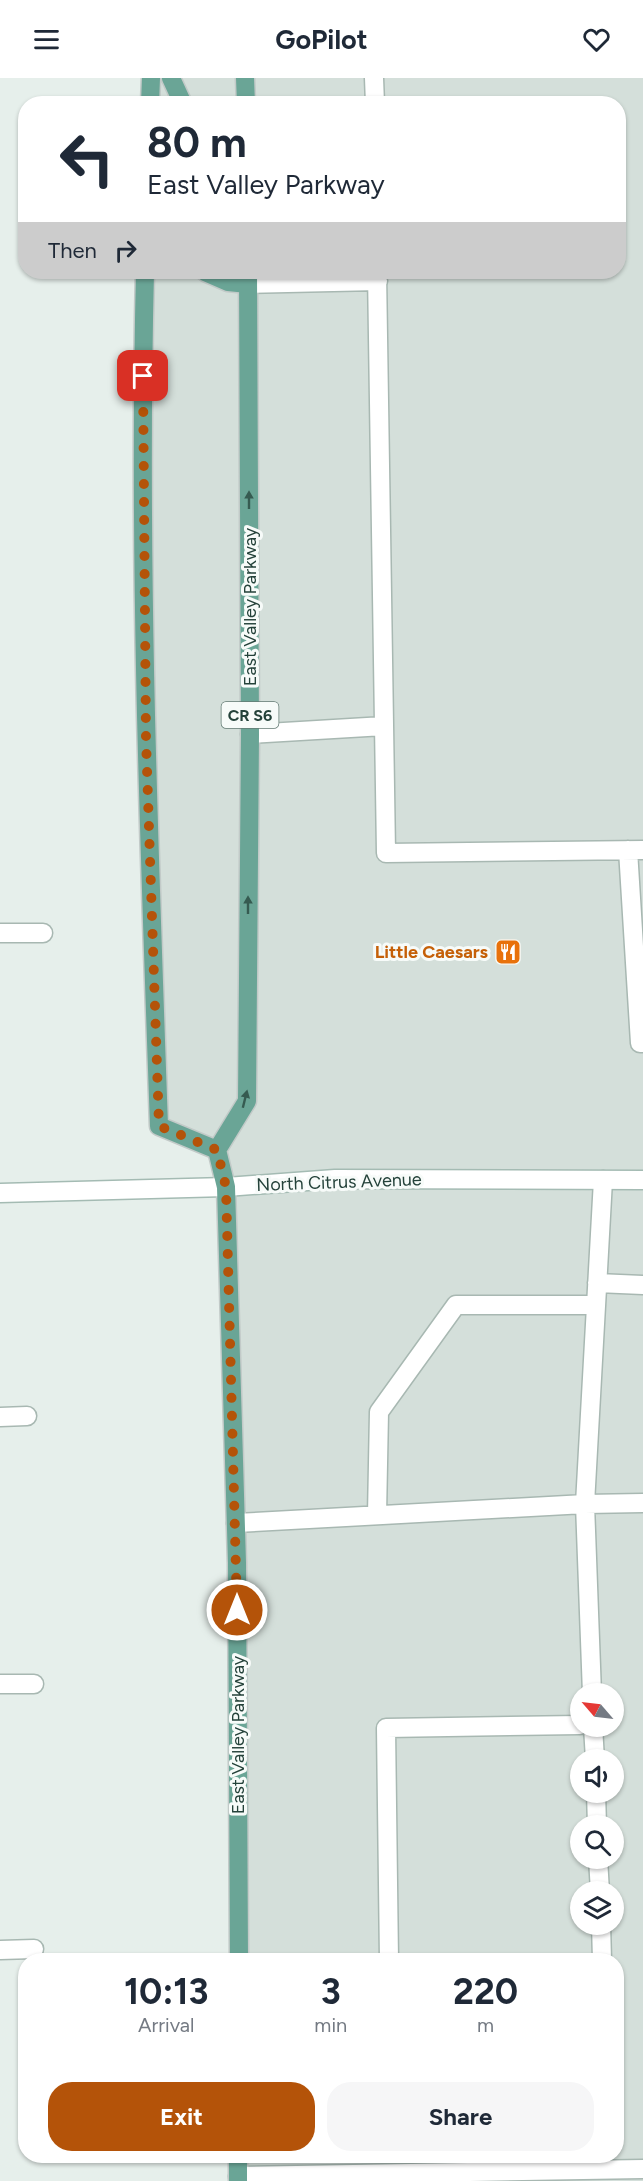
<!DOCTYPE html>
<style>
body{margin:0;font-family:Figtree,sans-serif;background:#f6f6f7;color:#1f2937;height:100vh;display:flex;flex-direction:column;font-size:22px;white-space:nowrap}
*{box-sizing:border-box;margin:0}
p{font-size:20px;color:#747a83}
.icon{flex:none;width:33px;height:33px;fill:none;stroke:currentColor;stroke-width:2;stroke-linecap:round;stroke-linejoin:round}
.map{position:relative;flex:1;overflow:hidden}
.panel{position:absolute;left:18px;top:1875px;width:606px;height:210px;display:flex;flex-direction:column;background:#fff;border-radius:24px;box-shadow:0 2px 4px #0004}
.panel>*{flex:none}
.guide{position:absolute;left:18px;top:18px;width:608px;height:183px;border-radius:24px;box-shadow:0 2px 4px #0004;background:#fff;color:#1f2937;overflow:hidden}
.needle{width:39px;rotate:298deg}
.controls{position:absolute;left:570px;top:1605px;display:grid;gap:12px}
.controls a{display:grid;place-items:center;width:54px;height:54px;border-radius:50%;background:#fff;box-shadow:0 2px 4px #0004;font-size:30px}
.pin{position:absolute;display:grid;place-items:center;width:51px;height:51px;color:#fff;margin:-26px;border-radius:12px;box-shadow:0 3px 9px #0006}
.me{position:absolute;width:66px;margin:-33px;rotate:0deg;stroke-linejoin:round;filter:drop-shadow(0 0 4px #0008)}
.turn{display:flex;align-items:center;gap:21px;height:126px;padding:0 30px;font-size:27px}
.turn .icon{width:78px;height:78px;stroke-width:2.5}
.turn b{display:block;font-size:42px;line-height:51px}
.then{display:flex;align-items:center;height:57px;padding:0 30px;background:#0003;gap:12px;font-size:22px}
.eta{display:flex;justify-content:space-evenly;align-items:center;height:102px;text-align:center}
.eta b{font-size:36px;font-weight:700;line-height:42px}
.primary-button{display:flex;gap:12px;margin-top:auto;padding:12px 30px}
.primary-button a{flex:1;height:69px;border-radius:24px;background:#b45309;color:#fff;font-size:24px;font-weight:700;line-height:69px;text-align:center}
.primary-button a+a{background:#f6f6f7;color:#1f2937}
header{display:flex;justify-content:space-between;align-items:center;height:78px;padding:0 30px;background:#fff;font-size:27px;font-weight:700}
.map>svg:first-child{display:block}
.built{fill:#d4dfda;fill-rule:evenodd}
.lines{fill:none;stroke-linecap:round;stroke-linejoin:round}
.lane-casing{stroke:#a8b8b2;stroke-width:21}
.street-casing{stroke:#a8b8b2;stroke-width:21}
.secondary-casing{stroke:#a4bbb3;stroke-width:21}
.primary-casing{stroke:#c2cac8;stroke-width:21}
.lane{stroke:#fff;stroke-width:18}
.street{stroke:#fff;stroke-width:18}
.secondary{stroke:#fff;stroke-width:18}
.primary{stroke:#6aa596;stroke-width:18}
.oneway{fill:#365b51}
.route{stroke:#b45309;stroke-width:10;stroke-dasharray:0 18}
.labels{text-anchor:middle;stroke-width:6;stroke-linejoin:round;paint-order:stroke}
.shield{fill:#f7fbf9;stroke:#637a73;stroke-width:1.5}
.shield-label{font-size:16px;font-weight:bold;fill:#24423a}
.street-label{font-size:18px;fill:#24423a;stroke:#f7fbf9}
.food-label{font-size:18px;font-weight:bold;fill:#c56008;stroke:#f7fbf9;text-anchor:end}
</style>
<header><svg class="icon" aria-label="menu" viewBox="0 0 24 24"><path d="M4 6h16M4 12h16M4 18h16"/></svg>GoPilot<svg class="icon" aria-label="heart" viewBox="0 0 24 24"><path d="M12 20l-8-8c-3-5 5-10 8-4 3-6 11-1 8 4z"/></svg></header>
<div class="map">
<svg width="643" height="2103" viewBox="0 0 643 2103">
<rect width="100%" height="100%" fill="#e6efeb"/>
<path class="built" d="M 151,0 L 643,0 L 643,2103 L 238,2103 L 238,2078 L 616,2078 L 616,1882 L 239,1882 L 217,1072 L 159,1048 L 145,194 L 618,194 L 618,26 L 150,25 ZM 580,1616 L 614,1616 L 614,1648 L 580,1648 ZM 580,1682 L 614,1682 L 614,1714 L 580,1714 ZM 580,1748 L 614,1748 L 614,1780 L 580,1780 ZM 580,1814 L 614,1814 L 614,1846 L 580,1846 Z"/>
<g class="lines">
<g class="lane-casing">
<path id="lane" d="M 374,0 L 375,26
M 377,194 L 386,775 L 643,772
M 248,206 L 378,203
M 250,656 L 384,648
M 628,772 L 640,965 L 643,965
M 597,1205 L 643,1207
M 377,1437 L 379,1334 L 456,1227 L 596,1227
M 236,1445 L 585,1426 L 603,1102
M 592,1616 L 585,1426 L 643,1425
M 593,1648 L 595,1682
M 596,1714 L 597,1748
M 598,1780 L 600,1814
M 601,1846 L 602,1882
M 389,1882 L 386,1650 L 580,1647
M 238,2098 L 643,2091"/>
</g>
<g class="street-casing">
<path id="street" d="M 0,855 L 43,855
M 0,1339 L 27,1338
M 0,1606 L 34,1606
M 0,1872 L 34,1871"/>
</g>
<g class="secondary-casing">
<path id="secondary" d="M 0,1115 L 226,1109 L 335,1101 L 643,1102"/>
</g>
<g class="primary-casing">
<path id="primary" d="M 171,0 L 183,26
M 245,0 L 246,26
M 150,26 L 151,0
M 145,194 C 138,478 149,763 159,1048 L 217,1072
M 205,194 L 228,204 L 248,206
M 239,1882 L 237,1485 L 226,1109 L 217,1072 L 247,1023 L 250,656 L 248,194
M 238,2103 L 238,2078"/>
</g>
<use href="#lane" class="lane"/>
<use href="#street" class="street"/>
<use href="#secondary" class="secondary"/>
<use href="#primary" class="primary"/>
</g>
<defs><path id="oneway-solid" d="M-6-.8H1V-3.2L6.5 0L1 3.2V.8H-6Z" transform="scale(1.5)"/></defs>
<g class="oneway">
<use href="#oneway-solid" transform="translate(249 422) rotate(-90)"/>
<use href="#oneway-solid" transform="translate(248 827) rotate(-90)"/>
<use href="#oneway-solid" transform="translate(245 1021) rotate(-76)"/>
</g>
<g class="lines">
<path class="route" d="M 143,298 L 146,661 L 159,1048 L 217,1072 L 226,1109 L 237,1532"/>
</g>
<defs>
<g id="restaurant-square" transform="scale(1.35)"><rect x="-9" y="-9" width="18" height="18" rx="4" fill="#e8710a" stroke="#f7fbf9"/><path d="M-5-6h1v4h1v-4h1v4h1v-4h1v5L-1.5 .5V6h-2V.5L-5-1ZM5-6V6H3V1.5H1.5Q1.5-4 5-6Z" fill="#fff"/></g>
</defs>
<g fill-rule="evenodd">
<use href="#restaurant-square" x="508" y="874"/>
</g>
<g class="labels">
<rect class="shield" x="221.5" y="624" width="57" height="26" rx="4.5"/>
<g class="shield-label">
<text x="250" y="643">CR S6</text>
</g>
<g class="street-label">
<text transform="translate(250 529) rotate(-90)" y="6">East Valley Parkway</text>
<text transform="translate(339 1104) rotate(-2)" y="6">North Citrus Avenue</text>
<text transform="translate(238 1657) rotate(-90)" y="6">East Valley Parkway</text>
</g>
<g class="food-label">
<text x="488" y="880">Little Caesars</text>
</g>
</g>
</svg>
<div class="controls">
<a><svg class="needle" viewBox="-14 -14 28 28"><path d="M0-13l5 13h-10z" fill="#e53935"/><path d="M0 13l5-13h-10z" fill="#747a83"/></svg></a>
<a><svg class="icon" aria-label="sound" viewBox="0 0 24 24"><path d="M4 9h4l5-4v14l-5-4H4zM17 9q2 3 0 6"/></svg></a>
<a><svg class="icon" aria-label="search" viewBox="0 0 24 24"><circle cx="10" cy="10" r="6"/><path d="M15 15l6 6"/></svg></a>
<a><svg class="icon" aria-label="layers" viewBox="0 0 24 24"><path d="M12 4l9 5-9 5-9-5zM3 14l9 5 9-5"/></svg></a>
</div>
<div class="pin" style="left:143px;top:298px;background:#d93025"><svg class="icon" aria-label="arrive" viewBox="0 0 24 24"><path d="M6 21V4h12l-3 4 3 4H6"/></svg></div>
<svg class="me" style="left:237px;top:1532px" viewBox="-20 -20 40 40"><circle r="17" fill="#b45309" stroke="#fff" stroke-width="3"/><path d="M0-11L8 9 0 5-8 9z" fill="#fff"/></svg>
<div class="guide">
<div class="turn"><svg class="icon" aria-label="left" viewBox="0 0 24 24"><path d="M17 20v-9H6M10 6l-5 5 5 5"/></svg><div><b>80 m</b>East Valley Parkway</div></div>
<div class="then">Then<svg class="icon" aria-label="right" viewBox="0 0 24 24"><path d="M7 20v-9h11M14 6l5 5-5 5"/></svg></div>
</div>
<section class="panel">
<div class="eta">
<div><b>10:13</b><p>Arrival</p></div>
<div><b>3</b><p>min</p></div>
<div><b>220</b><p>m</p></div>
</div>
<div class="primary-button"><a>Exit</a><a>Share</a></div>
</section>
</div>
